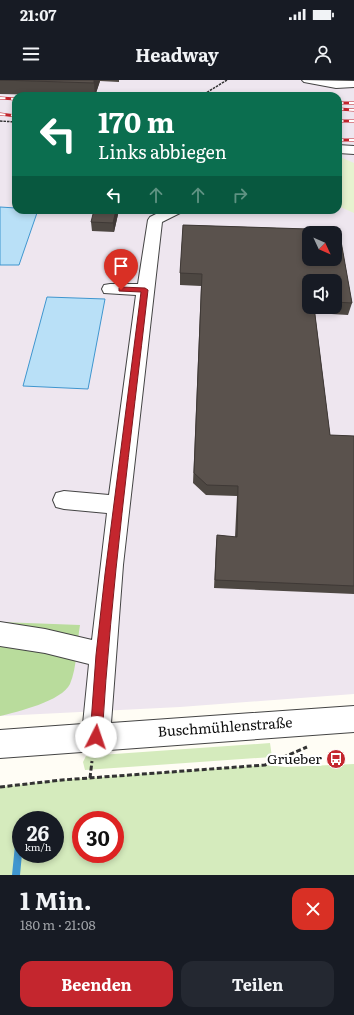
<!DOCTYPE html>
<html lang="de">
<meta charset="utf-8">
<style>
body{margin:0;font-family:Literata,serif;background:#242831;color:#f1f3f6;height:100vh;display:flex;flex-direction:column;font-size:15px;white-space:nowrap}
*{box-sizing:border-box;margin:0}
p{font-size:13px;color:#9ea1a6}
.icon{flex:none;width:22px;height:22px;fill:none;stroke:currentColor;stroke-width:2;stroke-linecap:round;stroke-linejoin:round}
.map{position:relative;height:795px;overflow:hidden}
.details{display:flex;flex-direction:column;background:#171b24;flex:1}
.details>*{flex:none}
.top-card{position:absolute;left:12px;top:12px;width:330px;height:122px;border-radius:12px;box-shadow:0 2px 6px #0003;background:#0b6e4f;color:#fff;overflow:hidden}
.needle{width:26px;rotate:134deg}
.tools{position:absolute;left:302px;top:146px;display:grid;gap:8px}
.tools a{display:grid;place-items:center;width:40px;height:40px;border-radius:8px;background:#171b24;box-shadow:0 2px 6px #0003;font-size:20px}
.speed{position:absolute;left:12px;top:731px;display:flex;gap:8px;font-size:20px;font-weight:700;text-align:center}
.speed>*{display:grid;place-content:center;width:52px;height:52px;border-radius:50%;background:#171b24;box-shadow:0 2px 6px #0003;line-height:1}
.speed small{font-size:10px;font-weight:400}
.speed .limit{border:6px solid #d22;background:#fff;color:#111}
.pin{position:absolute;display:grid;place-items:center;width:34px;height:34px;color:#fff;margin:-41px -17px;border-radius:50% 50% 50% 0;rotate:-45deg;box-shadow:0 0 4px #0007}
.pin .icon{rotate:45deg}
.me{position:absolute;width:44px;margin:-22px;rotate:4deg;stroke-linejoin:round;filter:drop-shadow(0 0 3px #0008)}
.turn{display:flex;align-items:center;gap:14px;height:84px;padding:0 20px;font-size:18px}
.turn .icon{width:52px;height:52px;stroke-width:2.5}
.turn b{display:block;font-size:28px;line-height:34px}
.lanes{display:flex;align-items:center;height:38px;padding:0 20px;background:#0003;justify-content:center;gap:20px;direction:ltr}
.lanes .off{opacity:.35}
.round{display:grid;place-items:center;flex:none;width:42px;height:42px;border-radius:12px;background:#242831}
.summary{display:flex;align-items:center;justify-content:space-between;height:68px;padding:0 20px}
h1{font-size:24px;font-weight:700;line-height:30px}
.button{display:flex;gap:8px;margin-top:auto;padding:8px 20px}
.button a{flex:1;height:46px;border-radius:12px;background:#c4262e;color:#fff;font-size:16px;font-weight:700;line-height:46px;text-align:center}
.button a+a{background:#242831;color:#f1f3f6}
.status{display:flex;justify-content:space-between;align-items:center;height:28px;padding:0 20px;background:#171b24;direction:ltr}
.status svg{height:11px;fill:currentColor}
header{display:flex;justify-content:space-between;align-items:center;height:52px;padding:0 20px;background:#171b24;font-size:18px;font-weight:700}
.map>svg:first-child{display:block}
.industrial{fill:#eee6ef;fill-rule:evenodd}
.green{fill:#d5ebbd;fill-rule:evenodd}
.forest{fill:#b9dc9c}
.pitch{fill:#e6f2cf}
.water{fill:#b9e0f7;stroke:#3f96cf}
.lines{fill:none;stroke-linecap:round;stroke-linejoin:round}
.stream{fill:#3f96cf;fill-rule:evenodd}
.minor-casing{stroke:#444;stroke-width:2}
.path-far1{stroke:#333;stroke-width:1.5;stroke-dasharray:2.5 1;stroke-linecap:butt}
.path{stroke:#333;stroke-width:3;stroke-dasharray:5 2.5;stroke-linecap:butt}
.minor{fill:#fff;fill-rule:evenodd}
.rail-casing{stroke:#c4262e;stroke-width:3}
.rail{stroke:#fff;stroke-width:2;stroke-dasharray:5.5;stroke-linecap:butt}
.wall{fill:#4d4742;fill-rule:evenodd}
.shaded-wall{fill:#3f3936}
.building{fill:#5a524d;stroke:#3f3936;fill-rule:evenodd}
.route{fill:#c4262e;stroke:#7f191e}
.labels{text-anchor:middle;stroke-width:4;stroke-linejoin:round;paint-order:stroke}
.near-street-label{font-size:14px;fill:#111;stroke:#fff}
.near-poi-label{font-size:14px;fill:#111;stroke:#fff;text-anchor:end}
</style>
<div class="status"><b>21:07</b><svg viewBox="0 0 49 12"><path d="M0 12V9h3v3zM5 12V6h3v6zM10 12V3h3v9zM15 12V0h3v12zM26 1h20v11H26zM47 4h2v5h-2z"/></svg></div>
<header><svg class="icon" aria-label="menu" viewBox="0 0 24 24"><path d="M4 6h16M4 12h16M4 18h16"/></svg>Headway<svg class="icon" aria-label="person" viewBox="0 0 24 24"><circle cx="12" cy="8" r="4"/><path d="M4 21q1-7 8-7t8 7"/></svg></header>
<div class="map">
<svg width="354" height="795" viewBox="0 0 354 795">
<rect width="100%" height="100%" fill="#fffdf5"/>
<path class="industrial" d="M 0,0 L 354,0 L 354,614 L 180,627 L 0,636 ZM 16,16 L 338,16 L 338,130 L 16,130 ZM 309,153 L 335,153 L 335,179 L 309,179 ZM 309,201 L 335,201 L 335,227 L 309,227 Z"/>
<path class="green" d="M 270,663 L 272,677 L 85,690 L 83,682 L 86,676 Z
M 354,684 L 354,795 L 0,795 L 0,707 L 62,700 L 265,685 L 286,687 ZM 21,740 L 55,740 L 55,774 L 21,774 ZM 81,740 L 115,740 L 115,774 L 81,774 Z"/>
<path class="forest" d="M 0,542 L 80,545 C 77,562 77,588 70,604 C 62,621 17,632 0,636 Z"/>
<path class="pitch" d="M 340,77 L 354,83 L 354,133 L 338,126 L 338,78 Z"/>
<path class="water" d="M 0,127 L 16,128 L 16,130 L 38,130 L 19,185 L 0,185 Z
M 47,217 L 105,219 L 88,309 L 23,306 Z"/>
<g class="lines">
<path class="stream" d="M 20,751 L 21,751 L 21,774 L 22,774 L 20,795 L 12,795 L 16,755 L 17,752 Z"/>
<g class="minor-casing">
<path id="minor" d="M 302,0 L 354,1 L 354,7 L 336,8 L 304,2 Z
M 338,65 L 354,66 L 354,74 L 338,73 Z
M 164,130 L 182,130 L 180,133 L 162,142 L 123,485 L 111,643 L 354,626 L 354,652 L 0,678 L 0,650 L 83,644 L 89,584 L 45,573 L 0,566 L 0,542 L 45,549 L 92,560 L 107,433 L 64,429 L 56,427 L 53,420 L 56,413 L 64,411 L 109,415 L 136,215 L 104,213 L 102,209 L 104,205 L 110,204 L 138,204 L 148,140 L 150,137 Z"/>
</g>
<path class="path-far1" d="M 201,16 L 227,0
M 0,41 L 16,42"/>
<path class="path" d="M 90,698 L 92,681
M 0,707 L 62,700 L 265,685 L 307,667"/>
<use href="#minor" class="minor"/>
<g class="rail-casing">
<path id="rail" d="M 96,14 L 136,16
M 0,18 L 16,19
M 338,23 L 354,23
M 338,29 L 354,30
M 0,34 L 16,36
M 338,41 L 354,41
M 338,60 L 354,60"/>
</g>
<use href="#rail" class="rail"/>
</g>
<path class="wall" d="M 0,0 L 119,0 L 119,2 L 100,1 L 95,16 L 0,14 Z
M 119,130 L 114,152 L 92,151 L 91,142 Z
M 183,145 L 339,150 L 352,223 L 348,235 L 315,233 L 330,355 L 354,356 L 354,514 L 214,508 L 216,464 L 217,455 L 235,457 L 237,416 L 206,415 L 193,403 L 201,206 L 180,205 L 180,193 ZM 309,153 L 335,153 L 335,179 L 309,179 ZM 309,201 L 335,201 L 335,227 L 309,227 Z"/>
<path class="shaded-wall" d="M 94,0 L 100,0 L 100,1 L 95,16 L 94,3 Z
M 116,130 L 119,130 L 114,152 L 113,143 Z"/>
<path class="building" d="M 0,0 L 94,0 L 94,3 Z
M 94,130 L 116,130 L 113,143 L 91,142 Z
M 183,145 L 339,150 L 352,223 L 335,222 L 335,201 L 309,201 L 309,227 L 314,227 L 330,355 L 354,356 L 354,506 L 215,500 L 217,455 L 237,457 L 238,406 L 207,405 L 194,393 L 202,194 L 180,193 ZM 309,153 L 335,153 L 335,179 L 309,179 Z"/>
<path class="route" d="M 121,207 L 145,208 L 148,210 C 131,359 111,507 102,657 L 100,661 L 96,663 L 92,661 L 90,657 L 96,575 L 105,494 L 141,212 L 119,211 L 119,208 Z"/>
<defs>
<g id="bus-disc" transform="scale(1)"><circle r="9.5" fill="#c4262e" stroke="#fff"/><path d="M-5-6H5V4H4V6H2V4H-2V6H-4V4H-5ZM-3.5-4V0h7V-4ZM-3.5 1.2v1.5H-2V1.2ZM2 1.2v1.5H3.5V1.2Z" fill="#fff"/></g>
</defs>
<g fill-rule="evenodd">
<use href="#bus-disc" x="336" y="679"/>
</g>
<g class="labels">
<g class="near-street-label">
<text transform="translate(225 647) rotate(-4)" y="5">Buschmühlenstraße</text>
</g>
<g class="near-poi-label">
<text x="322" y="684">Grueber</text>
</g>
</g>
</svg>
<div class="tools">
<a><svg class="needle" viewBox="-14 -14 28 28"><path d="M0-13l5 13h-10z" fill="#e53935"/><path d="M0 13l5-13h-10z" fill="#9ea1a6"/></svg></a>
<a><svg class="icon" aria-label="sound" viewBox="0 0 24 24"><path d="M4 9h4l5-4v14l-5-4H4zM17 9q2 3 0 6"/></svg></a>
</div>
<div class="speed"><div>26<small>km/h</small></div><div class="limit">30</div></div>
<div class="pin" style="left:121px;top:210px;background:#d93025"><svg class="icon" aria-label="arrive" viewBox="0 0 24 24"><path d="M6 21V4h12l-3 4 3 4H6"/></svg></div>
<svg class="me" style="left:96px;top:657px" viewBox="-20 -20 40 40"><circle r="19" fill="#fff"/><path d="M0-13L10 11 0 6-10 11z" fill="#c4262e"/></svg>
<div class="top-card">
<div class="turn"><svg class="icon" aria-label="left" viewBox="0 0 24 24"><path d="M17 20v-9H6M10 6l-5 5 5 5"/></svg><div><b>170 m</b>Links abbiegen</div></div>
<div class="lanes"><svg class="icon" aria-label="left" viewBox="0 0 24 24"><path d="M17 20v-9H6M10 6l-5 5 5 5"/></svg><svg class="icon off" aria-label="ahead" viewBox="0 0 24 24"><path d="M12 20V5M6 11l6-6 6 6"/></svg><svg class="icon off" aria-label="ahead" viewBox="0 0 24 24"><path d="M12 20V5M6 11l6-6 6 6"/></svg><svg class="icon off" aria-label="right" viewBox="0 0 24 24"><path d="M7 20v-9h11M14 6l5 5-5 5"/></svg></div>
</div>
</div>
<section class="details">
<div class="summary"><div><h1>1 Min.</h1><p>180 m · 21:08</p></div><a class="round" style="background:#d93025;color:#fff"><svg class="icon" aria-label="close" viewBox="0 0 24 24"><path d="M6 6l12 12M18 6L6 18"/></svg></a></div>
<div class="button"><a>Beenden</a><a>Teilen</a></div>
</section>
